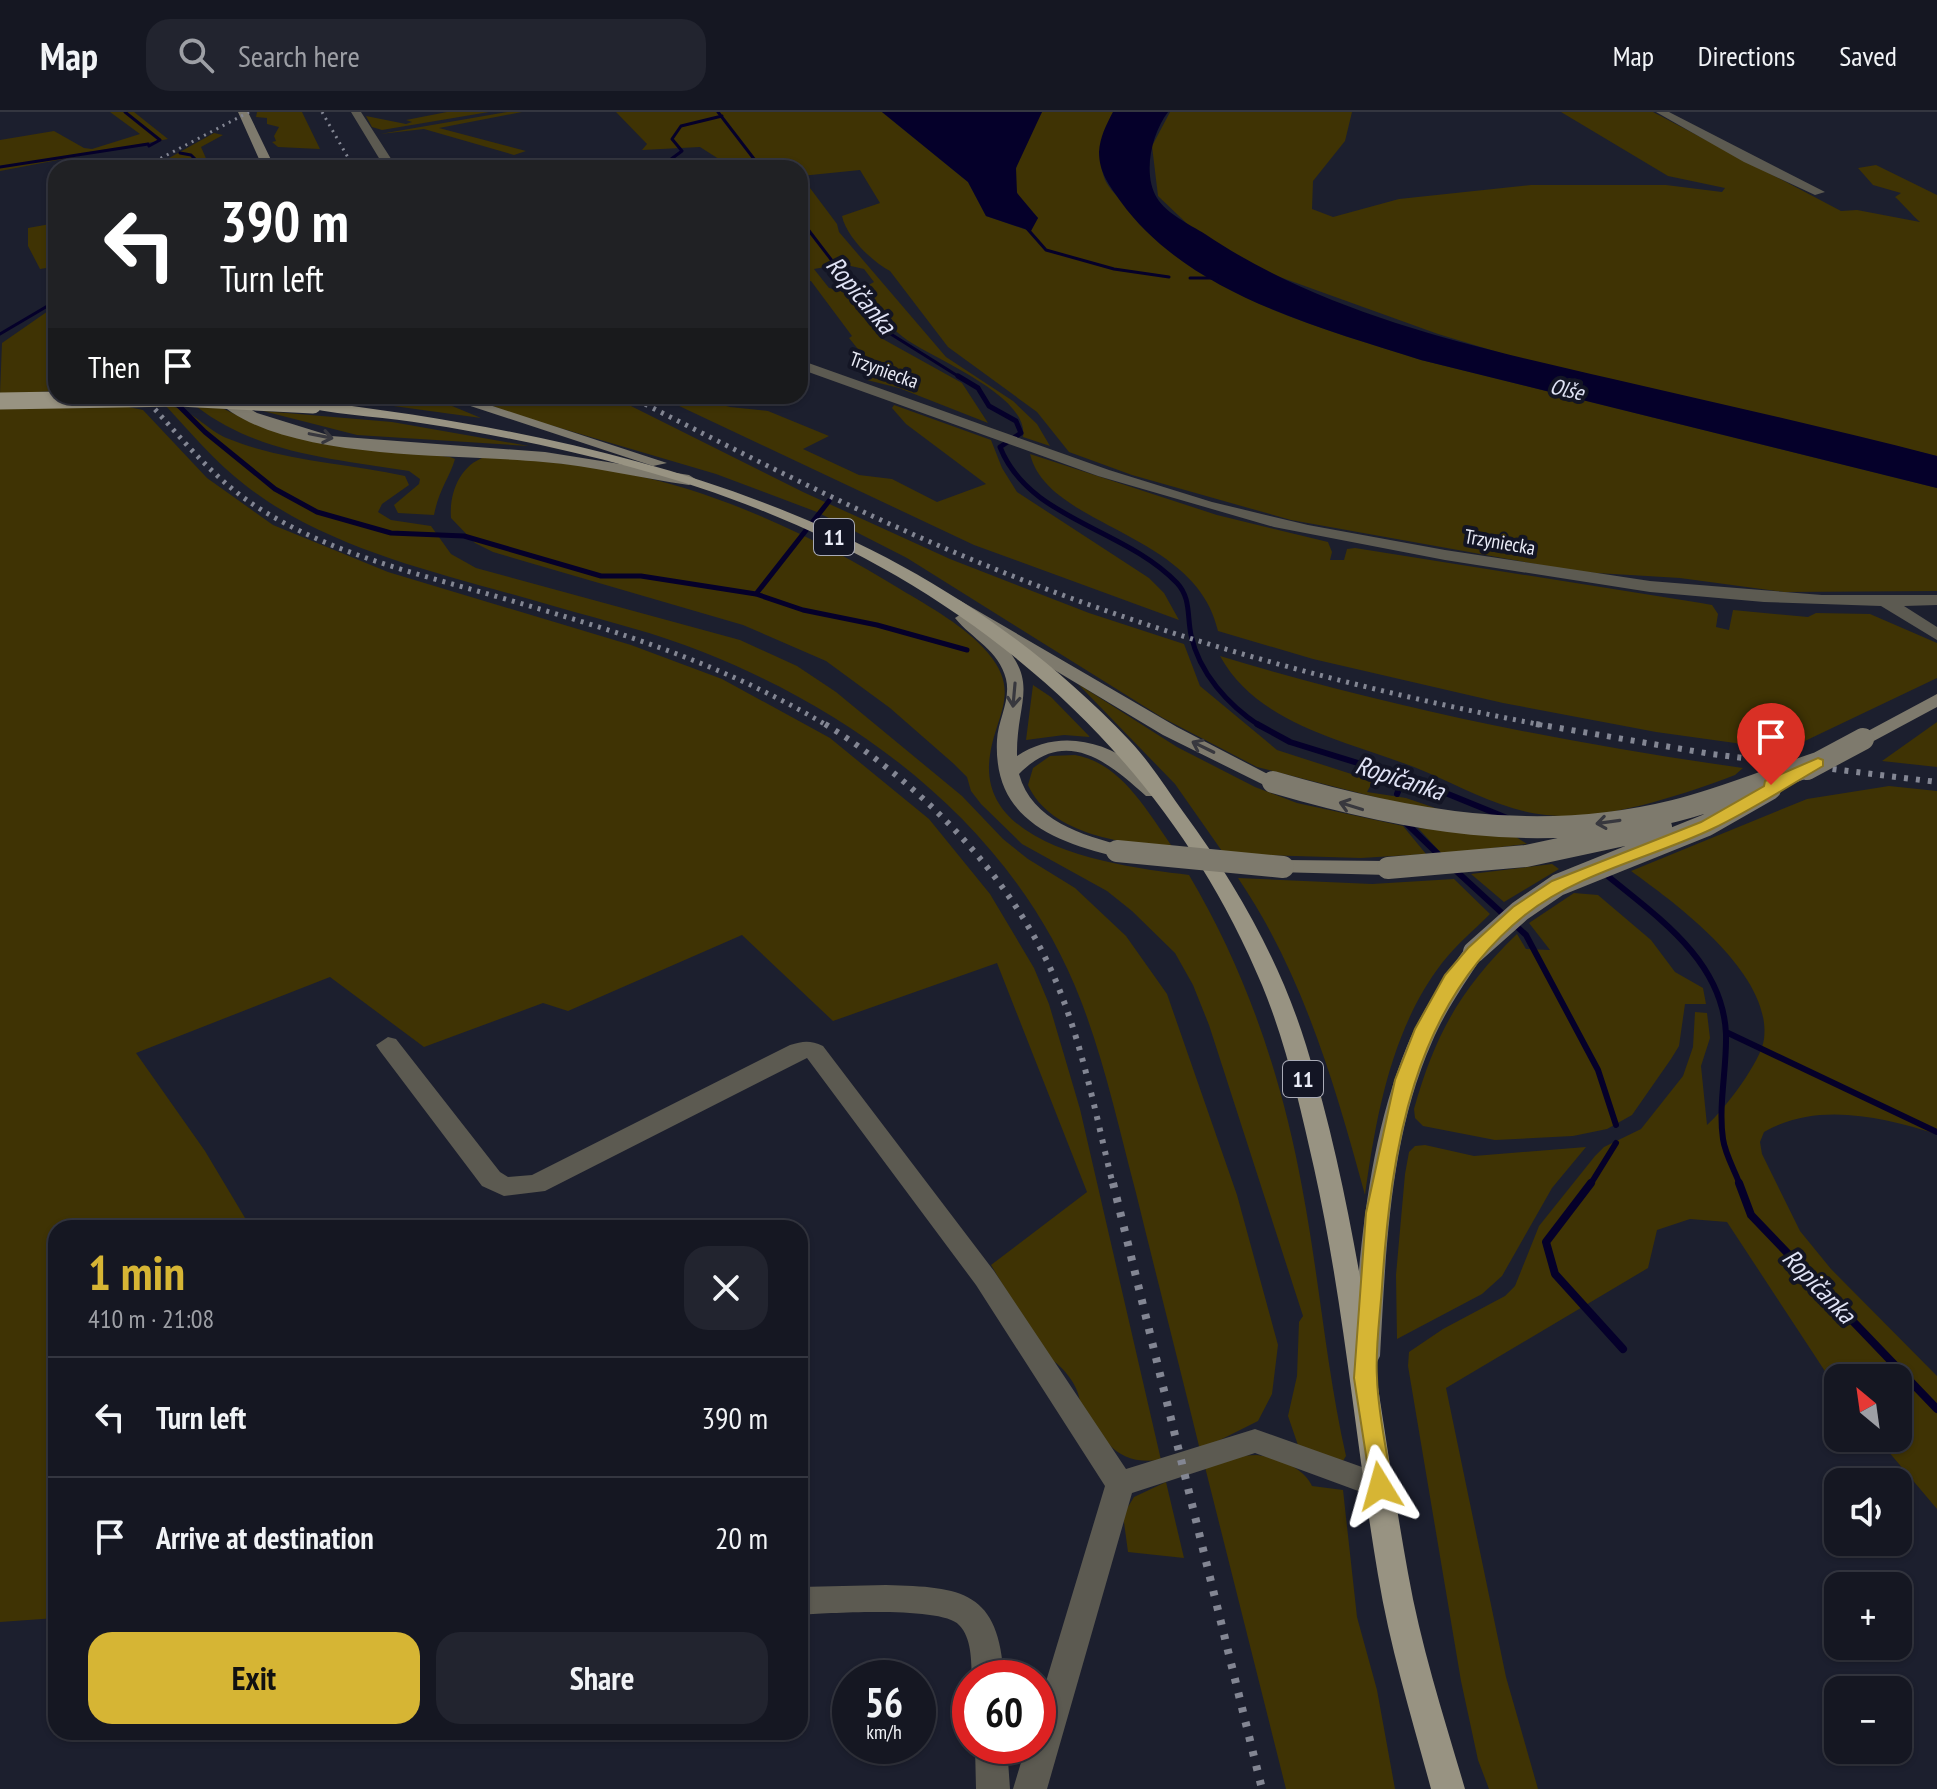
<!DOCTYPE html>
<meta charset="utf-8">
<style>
body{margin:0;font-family:"PT Sans Narrow",sans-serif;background:#22242f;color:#f1f3f6;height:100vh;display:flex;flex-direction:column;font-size:30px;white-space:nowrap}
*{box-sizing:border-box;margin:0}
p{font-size:26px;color:#9d9fa5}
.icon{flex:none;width:44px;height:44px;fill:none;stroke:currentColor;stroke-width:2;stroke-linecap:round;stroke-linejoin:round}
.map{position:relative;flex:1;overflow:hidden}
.sheet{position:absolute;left:48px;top:1108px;width:760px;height:520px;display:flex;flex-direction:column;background:#151722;border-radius:24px;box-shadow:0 2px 6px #0004,0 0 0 2px #343640}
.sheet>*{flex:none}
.top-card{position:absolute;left:48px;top:48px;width:760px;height:244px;border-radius:24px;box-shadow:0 2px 6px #0004,0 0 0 2px #343640;background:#202124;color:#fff;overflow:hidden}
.needle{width:52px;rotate:331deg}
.controls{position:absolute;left:1824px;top:1252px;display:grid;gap:16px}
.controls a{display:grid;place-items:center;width:88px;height:88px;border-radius:16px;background:#151722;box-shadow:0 2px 6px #0004,0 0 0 2px #343640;font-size:40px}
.speed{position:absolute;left:832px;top:1548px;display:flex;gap:16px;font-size:40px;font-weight:700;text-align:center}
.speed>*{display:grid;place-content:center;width:104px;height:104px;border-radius:50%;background:#151722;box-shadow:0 2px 6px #0004,0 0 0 2px #343640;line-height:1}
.speed small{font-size:20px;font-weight:400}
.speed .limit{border:12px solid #d22;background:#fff;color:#111}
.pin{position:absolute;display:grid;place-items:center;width:68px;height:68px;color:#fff;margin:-82px -34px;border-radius:50% 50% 50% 0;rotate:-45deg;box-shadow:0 0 8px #0007}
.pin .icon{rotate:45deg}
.me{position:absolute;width:88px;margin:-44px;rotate:352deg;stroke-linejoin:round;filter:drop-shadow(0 0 6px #0008)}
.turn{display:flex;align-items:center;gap:28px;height:168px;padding:0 40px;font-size:36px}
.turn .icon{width:104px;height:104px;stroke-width:2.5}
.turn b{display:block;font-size:56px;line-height:68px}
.then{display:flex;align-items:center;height:76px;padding:0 40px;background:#0003;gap:16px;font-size:30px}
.round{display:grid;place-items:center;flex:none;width:84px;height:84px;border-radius:24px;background:#22242f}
.summary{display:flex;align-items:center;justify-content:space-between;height:136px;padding:0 40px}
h1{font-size:48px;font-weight:700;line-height:60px;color:#d6b534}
.button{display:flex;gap:16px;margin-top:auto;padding:16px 40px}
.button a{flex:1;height:92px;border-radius:24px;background:#d6b534;color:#111;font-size:32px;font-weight:700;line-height:92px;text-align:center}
.button a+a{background:#22242f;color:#f1f3f6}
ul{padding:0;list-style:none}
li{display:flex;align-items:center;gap:24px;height:120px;padding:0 40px;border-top:2px solid #343640}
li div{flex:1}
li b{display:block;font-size:30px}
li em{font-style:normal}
header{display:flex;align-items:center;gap:48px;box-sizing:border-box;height:112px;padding:0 40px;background:#151722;border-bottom:2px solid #343640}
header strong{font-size:38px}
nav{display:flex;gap:44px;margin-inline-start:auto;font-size:28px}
.search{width:560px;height:72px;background:#22242f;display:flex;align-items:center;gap:20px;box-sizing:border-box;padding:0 28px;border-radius:24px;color:#9d9fa5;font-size:30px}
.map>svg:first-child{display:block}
.green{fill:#3f3304}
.water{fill:#05002a}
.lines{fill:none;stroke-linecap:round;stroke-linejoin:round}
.stream-far3{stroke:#05002a;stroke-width:3}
.stream-far2{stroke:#05002a;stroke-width:5}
.stream-far1{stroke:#05002a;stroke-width:6}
.stream{stroke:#05002a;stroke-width:8}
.minor{fill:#5c5a51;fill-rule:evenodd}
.secondary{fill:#7e7a6d;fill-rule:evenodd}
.primary{fill:#989382;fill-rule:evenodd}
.rail-far3{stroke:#838693;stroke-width:3;stroke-dasharray:2 5;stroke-linecap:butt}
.rail-far2{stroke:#838693;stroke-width:5;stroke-dasharray:3 6;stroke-linecap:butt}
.rail-far1{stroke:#838693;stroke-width:6;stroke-dasharray:4 8;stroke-linecap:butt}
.rail{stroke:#838693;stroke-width:8;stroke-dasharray:5 10;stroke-linecap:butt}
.secondary-bridge{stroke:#7e7a6d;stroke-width:22}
.primary-bridge{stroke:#989382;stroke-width:17}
.oneway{stroke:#38383e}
.route{fill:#d6b534;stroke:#8b7622;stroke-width:2}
.labels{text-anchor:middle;stroke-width:8;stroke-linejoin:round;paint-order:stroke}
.far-street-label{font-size:20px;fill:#e9ebf6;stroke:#131524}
.far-water-label{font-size:22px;font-style:italic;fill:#e0e3f5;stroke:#131524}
.shield{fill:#131524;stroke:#a9abb7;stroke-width:2}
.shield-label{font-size:22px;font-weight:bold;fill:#e9ebf6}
.water-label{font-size:26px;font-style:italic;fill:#e0e3f5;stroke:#131524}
</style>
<header>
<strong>Map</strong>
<div class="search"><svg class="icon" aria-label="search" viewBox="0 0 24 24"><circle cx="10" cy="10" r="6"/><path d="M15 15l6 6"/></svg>Search here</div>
<nav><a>Map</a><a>Directions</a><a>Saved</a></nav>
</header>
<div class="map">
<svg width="1937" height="1677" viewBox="0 0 1937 1677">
<rect width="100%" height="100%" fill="#1c1f2e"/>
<path class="green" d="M 110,0 L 134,0 L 168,27 L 0,59 L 0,28 L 54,19 L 84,36 L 92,37 L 140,22 Z
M 257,0 L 302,0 L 320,37 L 278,35 L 272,30 L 276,29 L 274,24 L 279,15 L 267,12 L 267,6 L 256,5 Z
M 447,0 L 489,0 L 382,18 L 372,15 L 366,4 L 406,12 L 412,10 L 406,8 Z
M 507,0 L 522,0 L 439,16 L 526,39 L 514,43 L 424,17 L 380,22 Z
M 616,0 L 882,0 L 968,70 L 986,104 L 1030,119 L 1038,106 C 1032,99 1020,89 1017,80 C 1009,55 1028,20 1042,0 L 1113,0 C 1104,19 1096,44 1104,65 C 1106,73 1116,83 1122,90 C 1188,182 1318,215 1421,248 L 1937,376 L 1937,479 L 1784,480 L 1680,466 L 1580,460 L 1291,408 L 1132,363 L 1069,340 L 1037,300 L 948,235 L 890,159 C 871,149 846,124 842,104 L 880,91 L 860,58 L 801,64 L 837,112 L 839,120 L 946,245 L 1013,289 L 1037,312 L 1050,334 L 1023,325 C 1030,283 930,246 903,225 C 886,212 876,194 865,175 L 874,170 L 864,157 L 842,152 L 814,157 L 829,176 L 843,179 L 881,226 L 962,271 L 988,311 L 899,276 L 867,268 L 873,264 L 874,257 L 849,226 L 852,224 L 811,169 L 800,170 L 800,56 L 733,56 L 700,35 L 642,38 L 647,32 Z
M 1170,0 L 1352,0 L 1345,29 L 1313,69 L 1312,97 L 1333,105 L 1399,87 L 1531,73 L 1666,73 L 1722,80 L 1725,76 L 1668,64 L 1561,0 L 1653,0 L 1841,99 L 1857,98 L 1920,110 C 1912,103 1903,92 1895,85 L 1901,81 L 1873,73 L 1858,56 L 1876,53 L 1937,83 L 1937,344 L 1514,245 L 1438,222 L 1221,144 L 1158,84 L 1152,34 Z
M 214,21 L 223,23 L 201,35 L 208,51 L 205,56 L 151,56 Z
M 56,111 L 53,155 L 40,157 L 28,134 L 28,116 Z
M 51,197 L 56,203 L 56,279 L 0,282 L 2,231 Z
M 313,284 L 428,284 L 481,306 L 335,286 Z
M 466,284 L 611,284 L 803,380 L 950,447 L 1089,501 L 1184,532 L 1200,574 L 1277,638 L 1373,669 L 1367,680 L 1406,686 L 1444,699 L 1414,695 L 1257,655 L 1163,606 L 907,446 L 817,400 L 716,362 L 516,303 Z
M 658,284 L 692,284 L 730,295 L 768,299 L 829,324 L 803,337 L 859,363 L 892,367 L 937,390 L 986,372 L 906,312 L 892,296 L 894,293 L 991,328 L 1002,356 L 1017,380 L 1149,466 L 1164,481 L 1179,508 L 974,433 Z
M 114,292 L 143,298 L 207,366 L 273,413 L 388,460 L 631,533 L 722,567 L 830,626 L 929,707 L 990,782 L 1034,856 L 1049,892 L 1080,997 L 1161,1348 C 1113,1354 1104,1326 1080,1291 C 1079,1273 1061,1251 1045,1244 L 991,1153 L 1087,1080 L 997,851 L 833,909 L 742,823 L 568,899 L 543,891 L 424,935 L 330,865 L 136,941 L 205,1039 L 251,1116 L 56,1116 L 56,1297 L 49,1300 L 56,1322 L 56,1506 L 0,1510 L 0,296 Z
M 166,294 C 192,295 205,318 229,327 C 286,350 346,351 405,364 L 409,373 L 382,392 L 378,400 L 391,408 L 431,414 L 451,442 L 476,456 L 740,528 L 797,554 L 836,580 L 962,684 L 1003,727 L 1028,747 L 1075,776 L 1126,824 L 1167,882 L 1237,1083 L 1278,1233 L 1272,1282 L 1258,1309 L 1200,1338 C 1179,1252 1157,1167 1136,1081 C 1119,1017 1105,951 1081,889 C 1017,721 865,604 703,540 C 656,521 606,509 557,495 C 453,464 332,441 245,373 C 215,350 191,321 166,294 Z
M 197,295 L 222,296 L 259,314 L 305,327 L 450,345 L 455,347 C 449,367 439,377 434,403 L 398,401 L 394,393 L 419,372 L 420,367 L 409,359 C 334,347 259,342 197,295 Z
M 263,299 L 392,310 L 529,334 L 357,323 Z
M 1030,342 L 1217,403 L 1328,430 L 1332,440 L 1330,448 L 1344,448 L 1347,437 L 1355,436 L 1701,491 L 1712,493 L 1718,502 L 1716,515 L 1729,518 L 1733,498 L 1808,505 L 1816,501 L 1870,502 L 1937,531 L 1937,566 L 1786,638 L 1656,620 L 1503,591 L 1313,547 L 1218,519 C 1196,419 1048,416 1030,342 Z
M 485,345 C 533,348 581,352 629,362 C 723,381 819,427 900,477 C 930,495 965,514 988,541 C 1021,580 996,602 990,643 C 975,738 1125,755 1189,763 C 1246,859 1282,965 1302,1075 C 1319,1164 1326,1255 1346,1344 L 1341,1352 L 1300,1339 L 1288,1304 L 1297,1264 L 1299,1210 L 1303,1204 L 1209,913 L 1193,873 L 1175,841 L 1132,799 L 1107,779 L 1022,732 L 981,692 L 971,679 L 967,665 L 954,652 L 890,596 L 826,549 L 743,513 L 493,440 L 475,431 L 451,406 C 449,381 460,353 485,345 Z
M 1220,544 C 1391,596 1566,631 1743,656 L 1735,663 C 1682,683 1603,710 1546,703 C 1504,699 1464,676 1426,660 C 1356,630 1260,617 1220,544 Z
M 1078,572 L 1177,635 L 1255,675 L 1297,691 L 1403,714 L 1426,742 L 1361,746 L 1224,742 L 1175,672 Z
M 1033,573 L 1051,585 L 1090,625 L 1064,623 L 1026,628 Z
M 1937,610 L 1937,655 L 1882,649 Z
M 1075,643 C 1122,651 1148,701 1174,737 C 1126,731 1051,724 1028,673 L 1033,656 L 1050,644 Z
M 1889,674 L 1937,679 L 1937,1022 C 1882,1005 1817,989 1764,1020 L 1760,1030 L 1762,1042 L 1800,1119 L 1831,1157 L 1937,1264 L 1937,1397 L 1877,1326 L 1898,1326 L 1898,1266 L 1838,1266 L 1838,1279 L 1727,1110 L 1690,1107 L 1657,1118 L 1648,1156 L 1446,1276 L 1506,1565 L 1538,1677 L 1489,1677 L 1478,1648 L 1461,1569 L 1408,1254 L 1409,1240 L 1443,1217 L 1505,1184 L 1515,1174 L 1539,1114 L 1595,1044 L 1604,1035 L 1641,1017 L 1683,964 L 1693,935 L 1695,900 L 1707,901 L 1710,926 L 1701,954 L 1707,1013 C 1724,998 1761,950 1764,927 C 1772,862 1678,793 1631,759 L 1807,687 Z
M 1418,716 L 1516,725 L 1527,732 L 1442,742 Z
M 1552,752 L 1559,757 L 1504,790 L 1471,762 Z
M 1238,766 L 1372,772 L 1454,767 L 1490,802 C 1474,818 1456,833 1442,851 C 1392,916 1376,1003 1365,1083 C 1335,973 1303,862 1238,766 Z
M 1574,781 L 1598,783 L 1651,828 L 1675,860 L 1703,876 L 1706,892 L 1685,892 L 1679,934 L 1671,947 L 1632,1003 L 1607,1017 L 1573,1024 L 1495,1028 L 1423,1014 L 1415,1006 L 1414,997 C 1435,922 1461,876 1517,822 L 1526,837 L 1550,838 L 1529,811 Z
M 1425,1033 L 1474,1044 L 1586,1035 L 1552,1076 L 1502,1164 L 1482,1182 L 1397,1227 L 1396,1163 L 1405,1062 L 1409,1040 L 1415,1034 Z
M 1257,1343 C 1277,1346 1304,1355 1312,1374 L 1343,1378 L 1357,1505 L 1377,1578 L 1395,1677 L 1286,1677 L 1205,1355 L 1238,1344 Z
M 1166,1370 L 1184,1446 L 1128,1440 L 1123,1403 L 1134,1385 Z"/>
<path class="water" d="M 882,0 L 1042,0 L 1016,56 L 1017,81 L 1038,106 L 1031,119 L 986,104 L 968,70 Z
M 1113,0 L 1168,0 C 1152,21 1142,61 1157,86 C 1167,102 1189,112 1205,122 C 1325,203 1474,235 1613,267 C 1721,292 1830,316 1937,344 L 1937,376 L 1421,248 C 1318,215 1188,182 1121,90 C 1110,74 1099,61 1099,40 C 1100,25 1106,13 1113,0 Z"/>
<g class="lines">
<path class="stream-far3" d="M 125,0 L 160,28 L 149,34
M 718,0 L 761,56
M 180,41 L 191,43 L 198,50 L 194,56
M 0,55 L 148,32
M 659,56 L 682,39 L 672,27 L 681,14 L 722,4
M 800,107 L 886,219 L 961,266
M 1024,113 L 1046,138 L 1114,157 L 1169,165
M 1190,166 L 1217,166
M 0,222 L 56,189"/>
<path class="stream-far2" d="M 958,264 L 978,276 L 989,294 L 1016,309 L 1021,321 L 1000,335 C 1029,408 1123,415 1177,471 C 1191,486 1187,504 1191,523 C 1199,561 1228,593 1260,614
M 175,290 L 205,320 L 275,377 L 317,400 L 391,421 L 464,424 L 601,464 L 641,464 L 756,482 L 803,498 L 877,513 L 967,538
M 756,482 L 829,389"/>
<path class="stream-far1" d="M 1257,612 L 1290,630 L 1416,669 L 1507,706
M 1397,682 L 1404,665
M 1405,710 L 1440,744
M 1454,757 L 1526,823 L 1598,958 L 1616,1013
M 1604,761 C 1656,804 1723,848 1726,922 C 1727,956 1718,994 1723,1027 C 1725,1042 1735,1059 1740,1073
M 1726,920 L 1937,1020
M 1590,1073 L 1616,1031"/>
<path class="stream" d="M 1591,1071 L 1546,1130 L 1555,1162 L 1623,1237
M 1739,1071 L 1751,1103 L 1937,1297"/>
<path class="minor" d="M 351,0 L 361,0 L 397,56 L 385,56 Z
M 1656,0 L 1669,0 L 1825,80 L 1815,83 L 1744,50 Z
M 800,248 L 1109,358 L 1212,390 L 1308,413 L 1445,438 L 1650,469 L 1822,483 L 1937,483 L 1937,493 L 1904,494 L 1937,515 L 1937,528 L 1881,494 L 1764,490 L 1650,480 L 1445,448 L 1274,415 L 1098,364 L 800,257 Z
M 388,925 L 396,927 L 500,1060 L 508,1065 L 532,1063 L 790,933 C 803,929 810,928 823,934 L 994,1159 L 1126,1357 L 1255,1317 L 1390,1365 L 1395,1374 L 1390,1383 L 1380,1387 L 1255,1341 L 1132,1381 L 1047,1677 L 1013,1677 L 1026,1634 L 1038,1634 L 1038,1596 L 1105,1374 L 976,1173 L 807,946 L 545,1079 L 504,1084 L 482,1074 L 380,939 L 376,933 Z
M 886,1473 C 963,1475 999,1479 1004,1566 L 972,1566 C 971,1549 972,1526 959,1513 C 942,1494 829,1501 800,1503 L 800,1475 Z
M 975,1634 L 1007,1634 L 1010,1677 L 976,1677 Z"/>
<path class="secondary" d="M 238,0 L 248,0 L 275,56 L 263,56 Z
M 212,284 L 229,284 L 257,301 L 331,324 L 545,340 L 689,363 L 697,368 L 689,373 C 640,366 592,354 543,350 C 456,341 275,351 212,284 Z
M 440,284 L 462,284 L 667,351 L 653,354 Z
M 959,488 L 1177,615 L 1283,670 L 1280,674 L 1266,674 L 1163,623 L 991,520 C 1044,569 1016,585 1017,644 C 1067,610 1129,636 1163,680 L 1160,684 L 1146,684 C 1108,650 1066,614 1019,662 C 1032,709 1082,723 1124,734 L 1127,739 L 1117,745 C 1052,729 993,706 997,628 C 998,608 1011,588 1006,567 C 999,538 972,527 955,506 L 961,502 L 950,493 Z
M 1937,582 L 1937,595 L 1870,631 L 1863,633 L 1853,627 Z
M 1283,748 L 1388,749 L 1398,756 L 1388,763 L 1276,760 L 1273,755 L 1276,750 Z
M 1474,833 L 1485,840 C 1466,870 1446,897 1432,930 C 1389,1027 1386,1140 1380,1244 L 1376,1252 L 1366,1255 L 1356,1252 L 1352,1244 C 1360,1139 1367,1032 1407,934 C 1422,898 1444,866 1466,835 Z"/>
<path class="primary" d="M 313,289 C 615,326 912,399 1129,628 C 1150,650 1166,676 1184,701 C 1236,772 1280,849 1306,933 C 1360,1106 1376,1284 1408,1461 C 1421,1535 1444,1605 1465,1677 L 1431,1677 C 1412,1606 1390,1536 1378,1463 C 1355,1327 1344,1190 1314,1056 C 1300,994 1286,931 1262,873 C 1150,603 910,430 634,356 C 566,337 497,323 427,312 C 388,305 347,304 308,296 L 308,290 Z"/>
<path class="rail-far3" d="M 322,0 L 354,56
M 142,56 L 249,0"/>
<path class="rail-far2" d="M 143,284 C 177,321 209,362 251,391 C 324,440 411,460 495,484 C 616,519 718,549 828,614
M 629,284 C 749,345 870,407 995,457 C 1173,529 1359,578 1547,614"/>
<path class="rail-far1" d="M 825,612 C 920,671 1011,763 1055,867 C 1083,933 1096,1004 1113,1073
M 1536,612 L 1711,642 L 1937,670"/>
<path class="rail" d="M 1113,1071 L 1262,1677"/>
<path class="secondary-bridge" d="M 1807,657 L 1863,627
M 1273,670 C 1406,709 1536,733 1674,699 C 1723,687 1770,667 1818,651
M 1117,739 L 1283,755
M 1388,756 L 1526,744 L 1661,715
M 1474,840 L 1520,799 L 1558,773 L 1707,713 L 1770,677"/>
<path class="primary-bridge" d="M 0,289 L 179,286 L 313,293"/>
</g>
<defs><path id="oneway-shaft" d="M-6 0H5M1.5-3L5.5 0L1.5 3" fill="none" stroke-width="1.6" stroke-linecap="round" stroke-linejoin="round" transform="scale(2)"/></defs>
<g class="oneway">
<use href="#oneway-shaft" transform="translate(321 324) rotate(11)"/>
<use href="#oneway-shaft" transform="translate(1014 583) rotate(95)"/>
<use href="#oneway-shaft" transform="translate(1203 635) rotate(-154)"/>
<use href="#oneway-shaft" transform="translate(1351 694) rotate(-163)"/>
<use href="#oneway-shaft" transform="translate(1608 710) rotate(172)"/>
</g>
<path class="route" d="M 1818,646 L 1823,648 L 1823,654 C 1787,675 1750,699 1712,717 C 1651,746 1580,760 1525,803 C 1412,893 1391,1039 1382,1175 C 1380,1205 1375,1237 1377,1266 C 1378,1302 1387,1339 1392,1374 L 1388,1382 L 1380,1385 L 1372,1382 L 1354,1266 L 1366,1101 L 1395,968 L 1415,917 L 1445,863 L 1468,836 L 1513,795 L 1552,769 L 1701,710 L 1764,674 L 1765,669 Z"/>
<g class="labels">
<g class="far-street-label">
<text transform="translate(884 258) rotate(20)" y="7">Trzyniecka</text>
<text transform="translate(1500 430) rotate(10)" y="7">Trzyniecka</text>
</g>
<g class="far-water-label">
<text transform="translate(1567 277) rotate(13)" y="8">Olše</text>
</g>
<g class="shield">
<rect x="814" y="407" width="40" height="36" rx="6"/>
<rect x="1283" y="949" width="40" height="36" rx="6"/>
</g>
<g class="shield-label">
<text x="834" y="433">11</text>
<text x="1303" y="975">11</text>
</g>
<g class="water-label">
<text transform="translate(861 183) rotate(50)" y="9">Ropičanka</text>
<text transform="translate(1400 666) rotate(18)" y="9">Ropičanka</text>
<text transform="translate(1819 1174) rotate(46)" y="9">Ropičanka</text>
</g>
</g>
</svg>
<div class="controls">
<a><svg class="needle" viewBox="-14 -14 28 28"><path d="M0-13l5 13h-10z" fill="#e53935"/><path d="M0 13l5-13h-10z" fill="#9d9fa5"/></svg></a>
<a><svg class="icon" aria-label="sound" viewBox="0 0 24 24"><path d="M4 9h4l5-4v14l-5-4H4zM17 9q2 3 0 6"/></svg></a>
<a>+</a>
<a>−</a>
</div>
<div class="speed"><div>56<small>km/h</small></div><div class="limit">60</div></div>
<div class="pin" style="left:1771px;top:673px;background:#d93025"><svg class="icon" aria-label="arrive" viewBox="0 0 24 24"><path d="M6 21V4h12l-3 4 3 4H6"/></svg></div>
<svg class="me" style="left:1380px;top:1374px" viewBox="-20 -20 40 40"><path d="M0-17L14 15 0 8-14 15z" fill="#d6b534" stroke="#fff" stroke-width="4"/></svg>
<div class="top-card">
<div class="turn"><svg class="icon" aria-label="left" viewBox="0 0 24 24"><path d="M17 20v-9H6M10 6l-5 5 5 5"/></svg><div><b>390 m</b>Turn left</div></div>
<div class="then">Then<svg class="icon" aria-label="arrive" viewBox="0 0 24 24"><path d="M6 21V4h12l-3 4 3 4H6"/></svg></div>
</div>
<section class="sheet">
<div class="summary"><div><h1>1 min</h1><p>410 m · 21:08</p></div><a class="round"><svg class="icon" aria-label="close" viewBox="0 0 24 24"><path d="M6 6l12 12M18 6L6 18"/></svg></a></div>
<ul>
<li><svg class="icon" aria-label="left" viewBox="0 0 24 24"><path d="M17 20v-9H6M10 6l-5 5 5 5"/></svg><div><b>Turn left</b></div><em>390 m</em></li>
<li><svg class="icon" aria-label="arrive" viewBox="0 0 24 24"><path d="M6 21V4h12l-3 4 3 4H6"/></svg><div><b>Arrive at destination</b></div><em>20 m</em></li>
</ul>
<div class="button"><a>Exit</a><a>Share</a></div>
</section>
</div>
